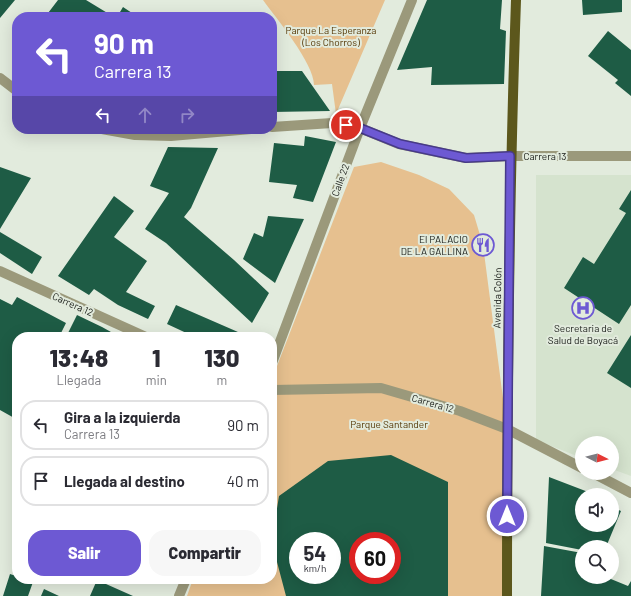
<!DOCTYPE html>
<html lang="es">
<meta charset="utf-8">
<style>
body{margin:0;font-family:Barlow,sans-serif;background:#f7f7f7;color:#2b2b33;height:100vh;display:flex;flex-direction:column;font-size:15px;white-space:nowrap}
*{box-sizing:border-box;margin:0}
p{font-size:13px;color:#7c7c81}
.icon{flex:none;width:22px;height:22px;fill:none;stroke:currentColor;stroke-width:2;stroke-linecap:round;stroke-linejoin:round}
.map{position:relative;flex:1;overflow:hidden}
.sheet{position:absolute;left:12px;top:332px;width:265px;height:252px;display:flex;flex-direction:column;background:#fff;border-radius:16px;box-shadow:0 4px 16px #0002}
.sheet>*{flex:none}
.top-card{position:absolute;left:12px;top:12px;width:265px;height:122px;border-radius:16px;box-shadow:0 4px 16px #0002;background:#6d59d3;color:#fff;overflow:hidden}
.needle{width:26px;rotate:96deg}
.buttons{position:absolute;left:575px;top:436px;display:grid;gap:8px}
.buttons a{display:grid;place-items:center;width:44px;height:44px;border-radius:50%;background:#fff;box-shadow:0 4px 16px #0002;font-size:20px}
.speed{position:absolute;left:289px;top:532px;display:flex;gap:8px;font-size:20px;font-weight:700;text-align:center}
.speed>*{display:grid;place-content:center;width:52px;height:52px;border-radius:50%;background:#fff;box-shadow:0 4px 16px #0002;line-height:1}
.speed small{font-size:10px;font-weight:400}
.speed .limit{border:6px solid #d22;background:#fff;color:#111}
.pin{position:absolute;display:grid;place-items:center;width:34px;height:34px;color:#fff;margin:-17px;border:2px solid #fff;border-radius:50%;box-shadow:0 1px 4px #0007}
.me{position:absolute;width:44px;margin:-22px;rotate:0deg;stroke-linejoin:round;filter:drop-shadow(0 0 3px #0008)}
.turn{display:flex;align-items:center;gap:14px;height:84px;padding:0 16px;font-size:18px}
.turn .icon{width:52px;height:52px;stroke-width:2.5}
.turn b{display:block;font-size:28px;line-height:34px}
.lanes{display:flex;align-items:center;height:38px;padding:0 16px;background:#0003;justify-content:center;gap:20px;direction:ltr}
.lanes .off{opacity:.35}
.eta{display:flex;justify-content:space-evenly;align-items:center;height:68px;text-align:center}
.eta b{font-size:24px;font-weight:800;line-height:28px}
.cta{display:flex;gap:8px;margin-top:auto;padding:8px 16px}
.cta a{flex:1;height:46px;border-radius:16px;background:#6d59d3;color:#fff;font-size:16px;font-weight:800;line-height:46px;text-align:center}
.cta a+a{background:#f7f7f7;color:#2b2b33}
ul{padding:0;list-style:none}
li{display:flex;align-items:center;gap:12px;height:50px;margin:0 8px 6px;padding:0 8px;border:2px solid #e1e1e2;border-radius:16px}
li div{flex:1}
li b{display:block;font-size:15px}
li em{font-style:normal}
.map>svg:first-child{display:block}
.built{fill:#d5e3ce}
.green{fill:#e6c08f;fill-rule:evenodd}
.building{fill:#1e5c45;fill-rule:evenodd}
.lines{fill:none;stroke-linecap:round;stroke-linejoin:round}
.minor{stroke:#9b997b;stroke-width:10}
.major{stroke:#5c571c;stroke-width:10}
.route-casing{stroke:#473a89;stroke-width:10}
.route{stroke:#6d59d3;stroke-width:7}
.labels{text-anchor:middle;stroke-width:4;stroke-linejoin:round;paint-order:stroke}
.park-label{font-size:10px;fill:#543604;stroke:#e2ebdd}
.street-label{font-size:10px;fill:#191c18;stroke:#e2ebdd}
.poi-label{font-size:10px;fill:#191c18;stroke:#e2ebdd;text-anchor:end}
</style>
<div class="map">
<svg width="631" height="596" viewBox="0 0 631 596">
<rect width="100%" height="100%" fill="#e2ebdd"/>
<path class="built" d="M 536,175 L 631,175 L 631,476 L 612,469 L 612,443 L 582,443 L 582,458 L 536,440 Z"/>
<path class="green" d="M 263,0 L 385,0 L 336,114 L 332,84 L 314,85 C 314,63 276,18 263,0 Z
M 381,162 L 419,175 L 449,189 L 474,215 L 483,245 L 507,429 L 507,596 L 187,596 L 193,579 L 272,579 L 272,379 L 354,167 ZM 298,541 L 332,541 L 332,575 L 298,575 ZM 358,541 L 392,541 L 392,575 L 358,575 Z"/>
<path class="building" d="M 0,0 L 15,0 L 0,18 Z
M 58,0 L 86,0 L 114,17 L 45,17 Z
M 427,0 L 502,0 L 500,29 L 506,31 L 504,84 L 431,85 L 432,67 L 397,70 Z
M 582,0 L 622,0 L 622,12 L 583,15 Z
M 123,7 L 138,17 L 117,17 Z
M 608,31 L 631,50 L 631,96 L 615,83 L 618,80 L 588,56 Z
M 272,71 L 302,71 L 330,111 L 272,112 Z
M 305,136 L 336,142 L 313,202 L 293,198 L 297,185 L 269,182 L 274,143 L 304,146 Z
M 168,147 L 218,148 L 191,208 L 184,217 L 234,260 L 269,293 L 252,323 L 166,243 L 145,229 L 169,193 L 150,186 Z
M 0,167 L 31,178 L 0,229 Z
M 631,190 L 631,305 L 619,324 L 564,288 L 583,257 L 594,264 L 626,213 L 619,209 Z
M 114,196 L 134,211 L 114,237 L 147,261 L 126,292 L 155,306 L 148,319 L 118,305 L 94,289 L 89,295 L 58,276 Z
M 268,216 L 304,219 L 275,283 L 243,259 L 254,233 L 263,237 Z
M 0,232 L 42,257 L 32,274 L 0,253 Z
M 17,297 L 66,323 L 59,337 L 17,337 L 17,417 L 16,419 L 0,410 L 0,299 L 12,305 Z
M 176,305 L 238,332 L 236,337 L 195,337 L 167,324 Z
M 77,315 L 102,327 L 120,337 L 66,337 Z
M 631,335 L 631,388 L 607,373 Z
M 391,455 L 448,482 L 448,596 L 286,596 L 277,562 L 274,527 L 279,496 L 328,461 ZM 298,541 L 332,541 L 332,575 L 298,575 ZM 358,541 L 392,541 L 392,575 L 358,575 Z
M 549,477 L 596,495 L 582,495 L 582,525 L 612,525 L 612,501 L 615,502 L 614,508 L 621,511 L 606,547 L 582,547 L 582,550 L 546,543 Z
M 544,546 L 582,553 L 582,577 L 606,577 L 628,586 L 631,581 L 631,596 L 541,596 Z
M 17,573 L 17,579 L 41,579 L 40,584 L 33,582 L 28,596 L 3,596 L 10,574 L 16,576 Z
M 97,580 L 133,596 L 90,596 Z
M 44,589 L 59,596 L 41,596 Z"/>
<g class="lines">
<path class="minor" d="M 0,78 L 17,91
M 272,127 L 332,123 L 360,128 L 399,144 L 466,158 L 510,156 L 631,156
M 102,129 L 135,135 L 171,136 L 251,129
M 0,271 L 146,337
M 272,363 L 360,128 L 412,0
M 272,390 L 381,388 L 460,411 L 507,429 L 582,468
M 593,473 L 631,493
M 179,596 L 186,579"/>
<path class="major" d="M 507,596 C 507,397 509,199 516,0"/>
</g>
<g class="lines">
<g class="route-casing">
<path id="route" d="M 346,125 L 360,128 L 400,144 L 466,158 L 510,156 L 507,516"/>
</g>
<use href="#route" class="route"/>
</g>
<defs>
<g id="restaurant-ring" transform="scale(1.15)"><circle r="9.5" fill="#e2ebdd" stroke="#6d59d3" stroke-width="1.5"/><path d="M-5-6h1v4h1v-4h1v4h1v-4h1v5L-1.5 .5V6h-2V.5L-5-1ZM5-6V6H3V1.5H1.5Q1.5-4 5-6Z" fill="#6d59d3"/></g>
<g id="hospital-ring" transform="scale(1.15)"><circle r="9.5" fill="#e2ebdd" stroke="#6d59d3" stroke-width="1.5"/><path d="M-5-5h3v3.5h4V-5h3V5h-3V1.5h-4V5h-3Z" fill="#6d59d3"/></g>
</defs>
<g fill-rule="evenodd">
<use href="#restaurant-ring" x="483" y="245"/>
<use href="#hospital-ring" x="583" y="308"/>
</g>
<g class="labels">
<g class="park-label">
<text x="331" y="34">Parque La Esperanza<tspan x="331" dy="12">(Los Chorros)</tspan></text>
<text x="389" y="428">Parque Santander</text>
</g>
<g class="street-label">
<text x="545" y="160">Carrera 13</text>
<text transform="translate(340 180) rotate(-70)" y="4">Calle 22</text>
<text transform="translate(497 298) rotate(-89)" y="4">Avenida Colón</text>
<text transform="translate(73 304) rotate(24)" y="4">Carrera 12</text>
<text transform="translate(433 403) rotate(16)" y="4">Carrera 12</text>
</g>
<g class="poi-label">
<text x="468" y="243">El PALACIO<tspan x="468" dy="12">DE LA GALLINA</tspan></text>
<text x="583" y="332" text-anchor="middle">Secretaria de<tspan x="583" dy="12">Salud de Boyacá</tspan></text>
</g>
</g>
</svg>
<div class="buttons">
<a><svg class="needle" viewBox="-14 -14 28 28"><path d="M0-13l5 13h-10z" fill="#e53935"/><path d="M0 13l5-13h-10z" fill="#7c7c81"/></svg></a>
<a><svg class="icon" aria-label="sound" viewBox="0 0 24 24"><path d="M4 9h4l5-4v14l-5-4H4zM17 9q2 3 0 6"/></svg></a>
<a><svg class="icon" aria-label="search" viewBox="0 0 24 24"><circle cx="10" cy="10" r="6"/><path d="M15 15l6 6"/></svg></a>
</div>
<div class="speed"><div>54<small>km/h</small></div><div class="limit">60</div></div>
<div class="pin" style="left:346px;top:125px;background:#d93025"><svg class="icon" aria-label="arrive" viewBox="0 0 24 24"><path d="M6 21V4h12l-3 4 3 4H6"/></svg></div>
<svg class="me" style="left:507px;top:516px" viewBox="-20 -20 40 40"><circle r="17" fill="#6d59d3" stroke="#fff" stroke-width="3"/><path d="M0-11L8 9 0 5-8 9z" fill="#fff"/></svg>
<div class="top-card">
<div class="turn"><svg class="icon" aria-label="left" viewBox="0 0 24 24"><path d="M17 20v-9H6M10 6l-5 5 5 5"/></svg><div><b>90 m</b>Carrera 13</div></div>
<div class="lanes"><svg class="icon" aria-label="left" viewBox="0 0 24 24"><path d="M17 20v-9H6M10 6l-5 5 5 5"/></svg><svg class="icon off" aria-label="ahead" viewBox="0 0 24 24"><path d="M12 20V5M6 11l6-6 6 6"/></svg><svg class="icon off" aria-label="right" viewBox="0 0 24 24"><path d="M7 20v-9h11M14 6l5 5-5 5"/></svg></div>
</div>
<section class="sheet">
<div class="eta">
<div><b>13:48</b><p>Llegada</p></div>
<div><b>1</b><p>min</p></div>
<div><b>130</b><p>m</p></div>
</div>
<ul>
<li><svg class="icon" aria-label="left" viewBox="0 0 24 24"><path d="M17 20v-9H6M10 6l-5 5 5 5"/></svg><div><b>Gira a la izquierda</b><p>Carrera 13</p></div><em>90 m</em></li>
<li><svg class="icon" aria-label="arrive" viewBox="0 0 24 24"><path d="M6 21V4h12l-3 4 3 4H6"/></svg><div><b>Llegada al destino</b></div><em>40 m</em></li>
</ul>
<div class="cta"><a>Salir</a><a>Compartir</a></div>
</section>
</div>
